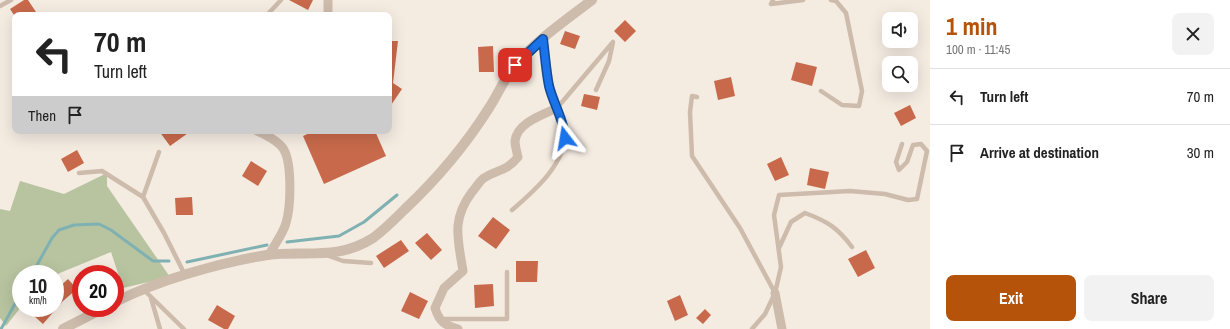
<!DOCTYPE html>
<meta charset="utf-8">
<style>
body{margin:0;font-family:"Archivo Narrow",sans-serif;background:#f2f2f2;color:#222;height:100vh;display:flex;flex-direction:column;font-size:15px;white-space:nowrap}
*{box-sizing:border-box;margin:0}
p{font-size:13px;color:#767676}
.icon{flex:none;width:22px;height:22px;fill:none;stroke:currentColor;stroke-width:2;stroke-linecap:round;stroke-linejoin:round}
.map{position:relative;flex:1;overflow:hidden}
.panel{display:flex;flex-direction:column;background:#fff;width:300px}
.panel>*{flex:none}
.guide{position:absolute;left:12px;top:12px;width:380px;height:122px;border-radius:8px;box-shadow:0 4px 16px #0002;background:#fff;color:#222;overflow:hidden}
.controls{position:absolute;left:882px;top:12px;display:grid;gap:8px}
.controls a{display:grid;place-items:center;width:36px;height:36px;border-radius:8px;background:#fff;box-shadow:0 4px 16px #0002;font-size:20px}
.speed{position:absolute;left:12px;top:265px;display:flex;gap:8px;font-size:20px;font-weight:700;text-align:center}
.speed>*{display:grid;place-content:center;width:52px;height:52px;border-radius:50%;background:#fff;box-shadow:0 4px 16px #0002;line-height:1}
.speed small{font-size:10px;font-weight:400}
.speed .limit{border:6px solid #d22;background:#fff;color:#111}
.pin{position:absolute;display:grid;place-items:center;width:34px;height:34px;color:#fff;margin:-17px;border-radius:8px;box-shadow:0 2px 6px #0006}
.me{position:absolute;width:44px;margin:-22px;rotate:346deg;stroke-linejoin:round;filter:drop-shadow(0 0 3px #0008)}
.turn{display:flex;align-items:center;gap:14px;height:84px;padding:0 16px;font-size:18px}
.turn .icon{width:52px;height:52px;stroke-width:2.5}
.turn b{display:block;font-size:28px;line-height:34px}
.then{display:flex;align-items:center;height:38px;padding:0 16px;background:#0003;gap:8px;font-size:15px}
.round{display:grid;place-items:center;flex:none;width:42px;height:42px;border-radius:8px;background:#f2f2f2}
.summary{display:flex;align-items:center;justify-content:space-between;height:68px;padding:0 16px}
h1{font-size:24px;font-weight:700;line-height:30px;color:#b45309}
.button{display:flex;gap:8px;margin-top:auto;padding:8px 16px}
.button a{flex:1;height:46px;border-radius:8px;background:#b45309;color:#fff;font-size:16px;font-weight:700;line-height:46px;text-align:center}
.button a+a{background:#f2f2f2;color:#222}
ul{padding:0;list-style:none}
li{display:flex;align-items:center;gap:12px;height:56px;padding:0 16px;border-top:1px solid #e0e0e0}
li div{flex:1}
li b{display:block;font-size:15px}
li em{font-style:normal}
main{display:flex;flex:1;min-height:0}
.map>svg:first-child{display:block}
.green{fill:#b8c4a0}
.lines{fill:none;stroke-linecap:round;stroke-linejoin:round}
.stream{stroke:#7fb0b2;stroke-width:3}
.building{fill:#c8694b}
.service{stroke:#cdbbac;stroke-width:4.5}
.minor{stroke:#cdbbac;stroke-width:9}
.tertiary{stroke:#cdbbac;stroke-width:10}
.route-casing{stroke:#114b97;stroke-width:10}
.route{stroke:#1a73e8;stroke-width:7}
</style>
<main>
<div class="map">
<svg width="930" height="329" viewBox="0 0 930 329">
<rect width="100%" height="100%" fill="#f4ebe1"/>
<path class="green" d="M 107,173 L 107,186 L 170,277 L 123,288 L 111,252 L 55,275 L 21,274 L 21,307 L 6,326 L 0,318 L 0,209 L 10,211 L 20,181 L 64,194 Z"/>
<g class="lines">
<path class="stream" d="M 287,242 L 339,236 L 364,222 L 397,195
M 187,262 L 267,245
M 32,274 L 52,238 L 59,230 L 74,225 L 99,224 L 111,230 L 153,261 L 169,261
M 1,329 L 21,293"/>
</g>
<path class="building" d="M 24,0 L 28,0 L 38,15 L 14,15 L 10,9 Z
M 289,0 L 313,0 L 308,10 Z
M 625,20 L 636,31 L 625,42 L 614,31 Z
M 565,31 L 580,36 L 575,49 L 560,44 Z
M 389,41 L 398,41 L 393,83 L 402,89 L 389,108 Z
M 493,46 L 494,72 L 479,72 L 478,47 Z
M 796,62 L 817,67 L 812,86 L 791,80 Z
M 731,77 L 735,96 L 718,100 L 714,81 Z
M 584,94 L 600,97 L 597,110 L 581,106 Z
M 910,105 L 916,118 L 901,126 L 894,113 Z
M 159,131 L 191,131 L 170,146 Z
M 314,131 L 375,131 L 386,156 L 324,184 L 303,136 Z
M 77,150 L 84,163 L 68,172 L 61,159 Z
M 781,157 L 789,175 L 775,181 L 767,164 Z
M 251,161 L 267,171 L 258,186 L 242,176 Z
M 810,168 L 829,172 L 825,189 L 807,185 Z
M 192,197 L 193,215 L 176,215 L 175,198 Z
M 493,217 L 510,230 L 496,249 L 478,236 Z
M 427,233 L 442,250 L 431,260 L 415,243 Z
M 401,240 L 409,251 L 384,268 L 376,256 Z
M 866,250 L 875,268 L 858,277 L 848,259 Z
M 516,261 L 538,261 L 537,282 L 516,282 Z
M 104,266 L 107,274 L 85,274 Z
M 68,279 L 77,289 L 63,301 L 43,324 L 33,315 L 39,308 L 55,308 L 55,291 Z
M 493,284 L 494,306 L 475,308 L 474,285 Z
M 410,292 L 428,301 L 419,319 L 401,311 Z
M 680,295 L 688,315 L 675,321 L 667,301 Z
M 217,305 L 235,316 L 228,329 L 224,329 L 208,320 Z
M 705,309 L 711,315 L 703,324 L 696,318 Z"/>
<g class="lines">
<path class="service" d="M 773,0 L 771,4 L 803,0
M 0,6 L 11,0
M 267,15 L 281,0
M 821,91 L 842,105 L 859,106 L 862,91 L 846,13 L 836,1 L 831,0
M 697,97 L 692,96 L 690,112 L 692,156 L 740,228 L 775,293 L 765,314 L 752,329
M 79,173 L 102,171 L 143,197 L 164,233 L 185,275
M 143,197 L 159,152
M 512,210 C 534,191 567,163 565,131 C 565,124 558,115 557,108 L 613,42 L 609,61 L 596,90
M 779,248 L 791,222 L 805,213 C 827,221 838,228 852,247
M 329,256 L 343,261 L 371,263
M 144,290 L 184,329
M 775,293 L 781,267 L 774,215 L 779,195 L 850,191 L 885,194 L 908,200 L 917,199 L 927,151 L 921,144 L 913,145 L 907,162 L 899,170 L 896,162 L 902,144
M 151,298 L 160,329
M 442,319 L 507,319 L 507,272"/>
<path class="minor" d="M 328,15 L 328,0
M 257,131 C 265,134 280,142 284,150 C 292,164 291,207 286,223 C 283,234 274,245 269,255
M 775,293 L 782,329
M 458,329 C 444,325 439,321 435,308 L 444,288 L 463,271 C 458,239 451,220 472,192 C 476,188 480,180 484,178 C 498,169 506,172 518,157 C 517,153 515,146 515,141 C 517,123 542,115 557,108 L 549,85 L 543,39"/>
<path class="tertiary" d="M 115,302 C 159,280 218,263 267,255 C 305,250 337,261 373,238 C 384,230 395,219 404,210 C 437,179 465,146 489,108 C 498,94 505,77 516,64 C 537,40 566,20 592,0
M 63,329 L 104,308"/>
</g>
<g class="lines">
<g class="route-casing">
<path id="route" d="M 515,65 L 543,39 C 545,55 546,71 549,86 C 553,103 565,122 565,138"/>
</g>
<use href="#route" class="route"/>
</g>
</svg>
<div class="controls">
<a><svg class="icon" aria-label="sound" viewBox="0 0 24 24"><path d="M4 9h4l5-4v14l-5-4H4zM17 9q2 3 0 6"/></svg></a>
<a><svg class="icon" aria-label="search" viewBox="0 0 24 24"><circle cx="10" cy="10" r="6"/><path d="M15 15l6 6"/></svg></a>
</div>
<div class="speed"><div>10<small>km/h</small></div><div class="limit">20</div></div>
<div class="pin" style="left:515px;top:65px;background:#d93025"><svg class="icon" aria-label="arrive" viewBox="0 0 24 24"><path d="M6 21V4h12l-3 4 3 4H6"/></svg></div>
<svg class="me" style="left:565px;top:138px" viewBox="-20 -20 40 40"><path d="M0-17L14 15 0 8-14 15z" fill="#1a73e8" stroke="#fff" stroke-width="4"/></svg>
<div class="guide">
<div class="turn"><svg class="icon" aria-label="left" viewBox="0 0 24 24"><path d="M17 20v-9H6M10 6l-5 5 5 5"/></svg><div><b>70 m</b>Turn left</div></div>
<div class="then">Then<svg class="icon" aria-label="arrive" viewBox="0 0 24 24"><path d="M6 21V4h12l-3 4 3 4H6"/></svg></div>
</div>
</div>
<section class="panel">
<div class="summary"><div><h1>1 min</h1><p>100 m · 11:45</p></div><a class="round"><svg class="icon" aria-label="close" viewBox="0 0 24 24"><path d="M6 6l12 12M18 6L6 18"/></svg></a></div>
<ul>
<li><svg class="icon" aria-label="left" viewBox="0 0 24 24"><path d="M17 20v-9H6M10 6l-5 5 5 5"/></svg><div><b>Turn left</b></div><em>70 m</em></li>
<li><svg class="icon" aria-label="arrive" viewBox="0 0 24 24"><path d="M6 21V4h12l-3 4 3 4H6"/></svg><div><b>Arrive at destination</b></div><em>30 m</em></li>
</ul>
<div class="button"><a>Exit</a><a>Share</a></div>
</section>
</main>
